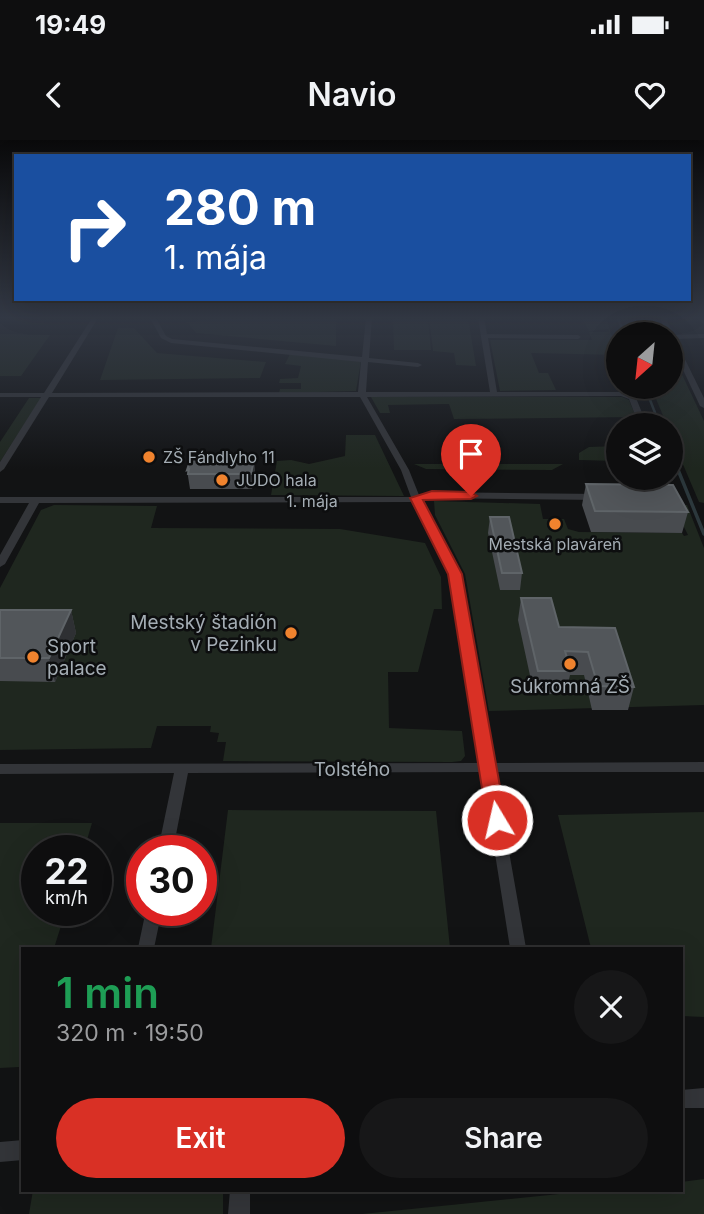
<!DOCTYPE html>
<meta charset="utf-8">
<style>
body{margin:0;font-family:Inter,sans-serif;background:#171718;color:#f1f3f6;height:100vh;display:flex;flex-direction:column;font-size:26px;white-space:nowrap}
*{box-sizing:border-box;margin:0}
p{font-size:23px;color:#9b9c9e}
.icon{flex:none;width:38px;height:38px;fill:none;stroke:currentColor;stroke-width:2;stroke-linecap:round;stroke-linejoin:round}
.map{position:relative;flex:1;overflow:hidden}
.details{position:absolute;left:21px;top:807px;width:662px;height:245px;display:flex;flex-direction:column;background:#0e0e0f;border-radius:0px;box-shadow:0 7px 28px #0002,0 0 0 2px #2e2e2f}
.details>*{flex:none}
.top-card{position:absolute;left:14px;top:14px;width:677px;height:147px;border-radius:0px;box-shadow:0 7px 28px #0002,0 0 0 2px #2e2e2f;background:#1a4fa0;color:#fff;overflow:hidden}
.needle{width:46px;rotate:207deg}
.controls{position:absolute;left:606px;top:182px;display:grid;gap:14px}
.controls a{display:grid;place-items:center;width:77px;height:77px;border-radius:50%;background:#0e0e0f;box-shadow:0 7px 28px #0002,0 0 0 2px #2e2e2f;font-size:35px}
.speed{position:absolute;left:21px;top:695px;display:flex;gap:14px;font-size:35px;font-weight:700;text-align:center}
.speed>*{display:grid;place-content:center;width:91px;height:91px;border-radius:50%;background:#0e0e0f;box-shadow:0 7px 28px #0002,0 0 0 2px #2e2e2f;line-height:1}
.speed small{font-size:18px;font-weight:400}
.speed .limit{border:10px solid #d22;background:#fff;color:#111}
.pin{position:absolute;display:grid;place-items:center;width:60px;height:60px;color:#fff;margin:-72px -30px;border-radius:50% 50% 50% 0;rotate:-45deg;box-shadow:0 0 7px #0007}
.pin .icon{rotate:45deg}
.me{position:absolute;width:77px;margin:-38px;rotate:351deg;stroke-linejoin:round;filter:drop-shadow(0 0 5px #0008)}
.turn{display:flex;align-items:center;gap:24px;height:147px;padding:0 35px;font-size:32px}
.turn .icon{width:91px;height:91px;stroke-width:2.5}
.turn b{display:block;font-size:49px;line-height:60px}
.round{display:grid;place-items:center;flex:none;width:74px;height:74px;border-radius:37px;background:#171718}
.headline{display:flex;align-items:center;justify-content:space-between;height:119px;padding:0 35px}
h1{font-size:42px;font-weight:600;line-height:52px;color:#1e9e55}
.button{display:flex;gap:14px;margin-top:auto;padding:14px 35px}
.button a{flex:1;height:80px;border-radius:42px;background:#d93025;color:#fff;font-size:28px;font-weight:600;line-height:80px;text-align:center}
.button a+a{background:#171718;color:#f1f3f6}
.status{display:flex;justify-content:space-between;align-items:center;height:49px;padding:0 35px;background:#0e0e0f;direction:ltr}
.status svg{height:19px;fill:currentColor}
header{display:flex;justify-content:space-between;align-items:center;height:91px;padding:0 35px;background:#0e0e0f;font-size:32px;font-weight:600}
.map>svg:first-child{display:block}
.green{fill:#1f271f}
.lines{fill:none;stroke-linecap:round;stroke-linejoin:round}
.stream-far1{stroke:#2c383c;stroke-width:2.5}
.stream{stroke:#2c383c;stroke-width:3.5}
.street{fill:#333539;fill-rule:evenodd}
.wall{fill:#484b4f}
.shaded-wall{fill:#2e3033}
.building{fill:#52565a;stroke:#5f6468;stroke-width:2}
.route{fill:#d93025;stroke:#8d1f18;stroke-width:2}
.poi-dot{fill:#f0832e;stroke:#0d0e0f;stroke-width:2.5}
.labels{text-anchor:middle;stroke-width:5;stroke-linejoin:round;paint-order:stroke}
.far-poi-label{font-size:16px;fill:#a4adb4;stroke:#0d0e0f;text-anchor:start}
.far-street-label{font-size:16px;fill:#a4adb4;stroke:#0d0e0f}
.poi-label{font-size:19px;fill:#a4adb4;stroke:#0d0e0f;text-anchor:end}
.street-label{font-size:19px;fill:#a4adb4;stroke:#0d0e0f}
</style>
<div class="status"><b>19:49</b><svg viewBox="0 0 49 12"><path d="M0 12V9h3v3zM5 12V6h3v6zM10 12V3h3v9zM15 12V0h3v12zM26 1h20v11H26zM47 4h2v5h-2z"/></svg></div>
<header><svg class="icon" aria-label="back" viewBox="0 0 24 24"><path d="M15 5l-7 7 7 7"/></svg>Navio<svg class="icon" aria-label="heart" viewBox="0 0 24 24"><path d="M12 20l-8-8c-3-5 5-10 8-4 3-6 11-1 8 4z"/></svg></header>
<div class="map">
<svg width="704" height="1074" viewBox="0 0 704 1074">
<rect width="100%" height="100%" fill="#121314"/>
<path class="green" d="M 225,178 L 336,178 L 336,206 L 196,193 L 187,182 Z
M 393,178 L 428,178 L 431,210 L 394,210 Z
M 429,178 L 468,178 L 476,226 L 456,225 L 454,213 L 433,211 Z
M 582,178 L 606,178 L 618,215 L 531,213 L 539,233 L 548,233 L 556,250 L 500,251 L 490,200 L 592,200 L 589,192 L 609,192 L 608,189 L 589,191 Z
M 622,178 L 656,178 L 663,194 L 629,194 Z
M 118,188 L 134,188 L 157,213 L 266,222 L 260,238 L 100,240 Z
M 0,194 L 50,195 L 21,236 L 0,236 Z
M 670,209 L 704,281 L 704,363 L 699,362 L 670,294 L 670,285 L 667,285 L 651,247 L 670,247 Z
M 290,214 L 361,221 L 356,251 L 279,253 L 280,249 L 301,249 L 301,243 L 279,243 L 280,239 L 298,238 L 301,226 L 285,224 Z
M 371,257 L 622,257 L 629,260 L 636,277 L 454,279 L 449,264 L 388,265 L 390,273 L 380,273 Z
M 29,258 L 41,258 L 0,322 L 0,302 Z
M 346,295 L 375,295 L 404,356 L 271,355 L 277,321 L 291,320 L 309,324 L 345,316 Z
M 618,306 L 617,321 L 579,320 L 579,313 L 589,307 Z
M 414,324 L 563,324 L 552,330 L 426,329 Z
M 434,361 L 540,364 L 543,379 L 564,379 L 568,389 L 579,392 L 682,393 L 684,396 L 688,395 L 673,365 L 687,365 L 704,408 L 704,565 L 489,571 L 465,434 L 435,375 Z
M 54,365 L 157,366 L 151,388 L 340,389 L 425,403 L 441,437 L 442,469 L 434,469 L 418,532 L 388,532 L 389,588 L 462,591 L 465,616 L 461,621 L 452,622 L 223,621 L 226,602 L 217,602 L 219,593 L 210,592 L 211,586 L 157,586 L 151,608 L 0,610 L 0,448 L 41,370 Z
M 228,670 L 436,671 L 450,808 L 211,808 Z
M 704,672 L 704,877 L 681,876 L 681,808 L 591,808 L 558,675 Z
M 0,683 L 92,683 L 84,710 L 37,710 L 37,770 L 66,770 L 54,808 L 23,808 L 23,914 L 19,927 L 0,928 Z
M 704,1039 L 704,1074 L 362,1074 L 598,1050 L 681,1050 L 681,1042 Z
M 33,1050 L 223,1050 L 223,1074 L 29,1074 Z"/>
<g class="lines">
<path class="stream-far1" d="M 618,178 L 624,194
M 645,247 L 659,283"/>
<path class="stream" d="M 659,281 L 660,285
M 670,310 L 704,394"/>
<path class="street" d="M 92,178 L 98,178 L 52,253 L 358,252 L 361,222 L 171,203 L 161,198 L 150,178 L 156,178 L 166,196 L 172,199 L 362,217 L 366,178 L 372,178 L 369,218 L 418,223 L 422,225 L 418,227 L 368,222 L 366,252 L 490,252 L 478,178 L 484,178 L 487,194 L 578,195 L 581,197 L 578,199 L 488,198 L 497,252 L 622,252 L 636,258 L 647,285 L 639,285 L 629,259 L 621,256 L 367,257 L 409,330 L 419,355 L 431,352 L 600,354 L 605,357 L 600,360 L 431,358 L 422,360 L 460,434 L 494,623 L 704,622 L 704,632 L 495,632 L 526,808 L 510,808 L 482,632 L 188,633 L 173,710 L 158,710 L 174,633 L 0,634 L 0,624 L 480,623 L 450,434 L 413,362 L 39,363 L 5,424 L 0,427 L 0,415 L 29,363 L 0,363 L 0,357 L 411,357 L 401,330 L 360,257 L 49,257 L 4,329 L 0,332 L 0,322 L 41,257 L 0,257 L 0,253 L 44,253 Z
M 660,178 L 666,178 L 673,195 L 704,194 L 704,198 L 675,199 L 704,258 L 704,268 L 700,266 L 670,202 L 670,194 L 667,194 Z
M 699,178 L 704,178 L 704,184 L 702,183 Z
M 146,770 L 162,770 L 154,808 L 138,808 Z
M 704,948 L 704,968 L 681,968 L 681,950 Z
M 23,1000 L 23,1020 L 0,1022 L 0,1002 Z
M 230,1050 L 250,1050 L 250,1074 L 228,1074 Z"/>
</g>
<path class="wall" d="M 254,320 L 255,335 L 252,349 L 190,349 L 187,330 Z
M 586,344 L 688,372 L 682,393 L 591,392 L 582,365 Z
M 490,377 L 522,433 L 520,450 L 500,450 L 488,393 Z
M 521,458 L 634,547 L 628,570 L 592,570 L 584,535 L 570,535 L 566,554 L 534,554 L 518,480 Z
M 0,470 L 71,470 L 76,493 L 55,542 L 0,541 Z"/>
<path class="shaded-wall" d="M 254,320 L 255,335 L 252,349 L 251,334 Z
M 71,470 L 76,493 L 55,542 L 49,518 Z"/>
<path class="building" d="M 191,318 L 254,320 L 251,334 L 188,334 L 189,329 L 187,330 Z
M 586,344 L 673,345 L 688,372 L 595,371 Z
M 490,377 L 509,377 L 522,433 L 502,433 Z
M 521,458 L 551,458 L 559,487 L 615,488 L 634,547 L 598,546 L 588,512 L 565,511 L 571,531 L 538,531 Z
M 0,470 L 71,470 L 49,518 L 0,518 Z"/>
<linearGradient id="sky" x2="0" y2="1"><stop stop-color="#0a0a0b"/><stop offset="0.54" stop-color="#333945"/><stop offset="1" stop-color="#333945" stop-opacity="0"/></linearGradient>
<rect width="704" height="329" fill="url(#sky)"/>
<path class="route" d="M 432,351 L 471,352 L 477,356 L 471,359 L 423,360 L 462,434 L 506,680 L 503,685 L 490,685 L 487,680 L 448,434 L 410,358 Z"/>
<g class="poi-dot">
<circle cx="149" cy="317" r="7"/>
<circle cx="222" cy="340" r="7"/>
<circle cx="555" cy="384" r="7"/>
<circle cx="291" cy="493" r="7"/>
<circle cx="33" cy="517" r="7"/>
<circle cx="570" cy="524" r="7"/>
</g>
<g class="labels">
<g class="far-poi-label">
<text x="163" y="323">ZŠ Fándlyho 11</text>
<text x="236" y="346">JUDO hala</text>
<text x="555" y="410" text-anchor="middle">Mestská plaváreň</text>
</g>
<g class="far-street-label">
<text x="312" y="367">1. mája</text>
</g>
<g class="poi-label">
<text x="277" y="489">Mestský štadión<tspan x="277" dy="22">v Pezinku</tspan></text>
<text x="47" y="513" text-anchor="start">Sport<tspan x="47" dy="22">palace</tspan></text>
<text x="570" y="553" text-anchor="middle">Súkromná ZŠ</text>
</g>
<g class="street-label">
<text x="352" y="636">Tolstého</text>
</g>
</g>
</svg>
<div class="controls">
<a><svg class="needle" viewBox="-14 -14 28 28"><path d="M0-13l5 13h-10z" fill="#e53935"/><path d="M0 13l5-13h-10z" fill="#9b9c9e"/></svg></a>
<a><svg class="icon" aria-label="layers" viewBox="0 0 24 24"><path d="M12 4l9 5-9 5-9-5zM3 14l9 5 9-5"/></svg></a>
</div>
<div class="speed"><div>22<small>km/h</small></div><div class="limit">30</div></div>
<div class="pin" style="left:471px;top:356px;background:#d93025"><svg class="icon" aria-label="arrive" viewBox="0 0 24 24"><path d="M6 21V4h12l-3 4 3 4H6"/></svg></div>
<svg class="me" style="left:497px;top:680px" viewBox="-20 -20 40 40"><circle r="17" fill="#d93025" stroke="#fff" stroke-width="3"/><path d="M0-11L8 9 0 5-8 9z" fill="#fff"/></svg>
<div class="top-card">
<div class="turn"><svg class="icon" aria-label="right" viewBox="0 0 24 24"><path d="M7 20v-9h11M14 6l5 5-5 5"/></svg><div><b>280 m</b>1. mája</div></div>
</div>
<section class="details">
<div class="headline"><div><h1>1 min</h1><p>320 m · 19:50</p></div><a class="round"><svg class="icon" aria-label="close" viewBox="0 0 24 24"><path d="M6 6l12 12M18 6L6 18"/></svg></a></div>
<div class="button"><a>Exit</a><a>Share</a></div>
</section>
</div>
